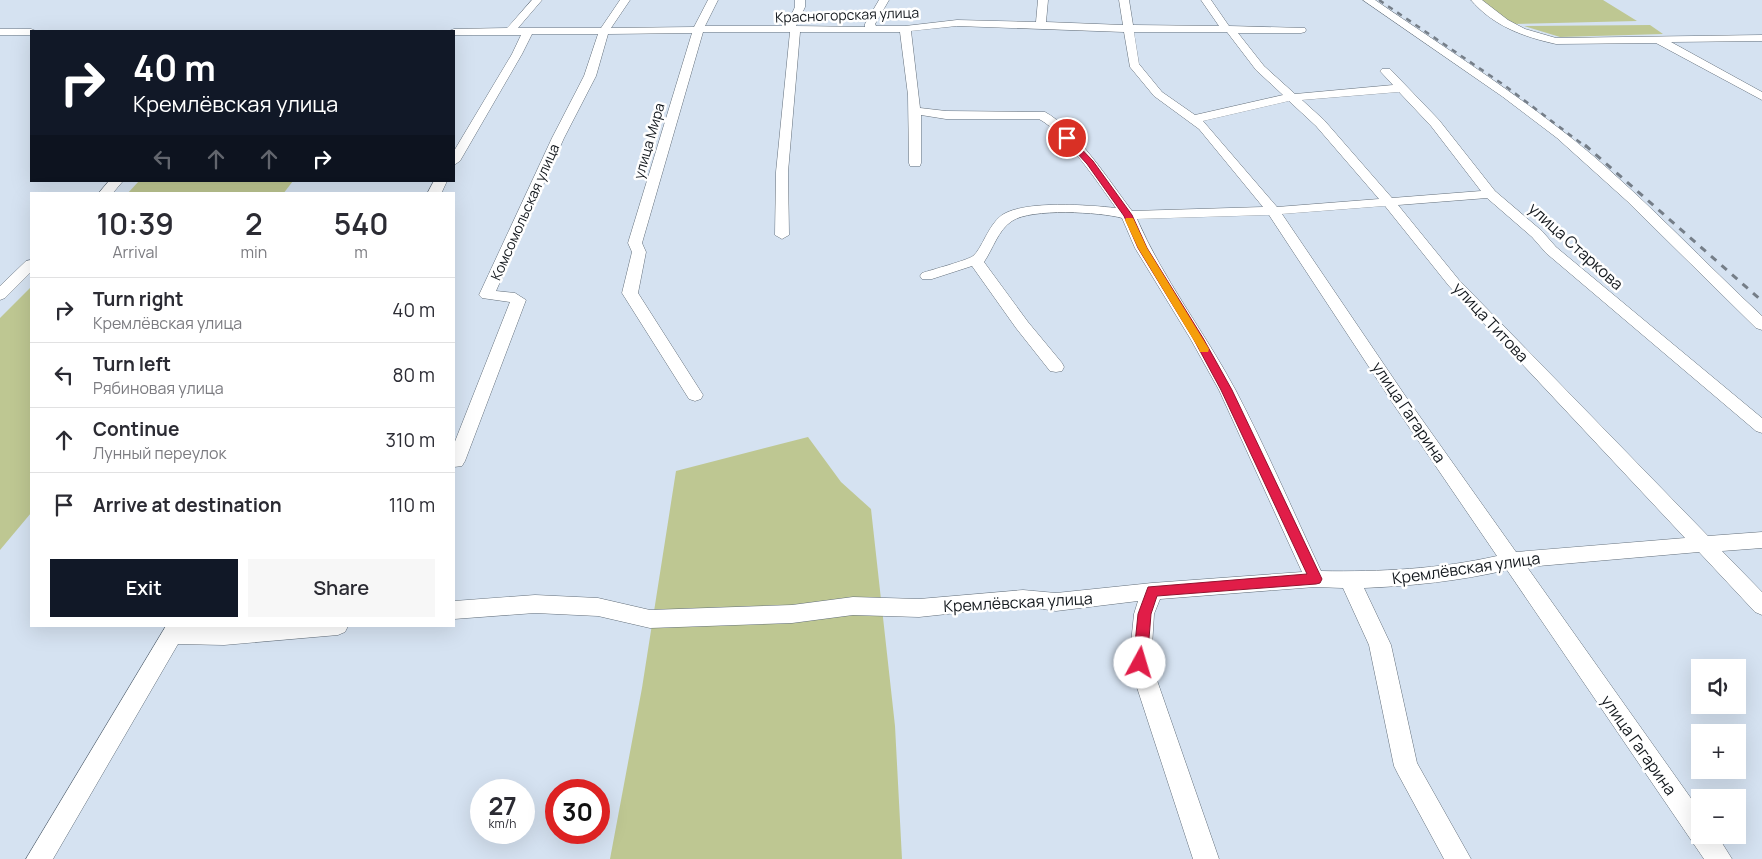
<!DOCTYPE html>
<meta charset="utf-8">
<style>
body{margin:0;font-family:Manrope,sans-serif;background:#f7f7f7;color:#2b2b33;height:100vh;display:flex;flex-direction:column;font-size:19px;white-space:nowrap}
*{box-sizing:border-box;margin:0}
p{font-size:16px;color:#7c7c81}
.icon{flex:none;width:28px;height:28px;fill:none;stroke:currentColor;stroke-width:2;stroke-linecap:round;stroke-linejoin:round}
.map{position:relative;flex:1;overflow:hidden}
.sheet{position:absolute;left:30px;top:192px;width:425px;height:435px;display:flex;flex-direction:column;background:#fff;border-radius:0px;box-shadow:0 5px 20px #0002}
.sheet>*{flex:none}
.hud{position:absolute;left:30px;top:30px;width:425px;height:152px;border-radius:0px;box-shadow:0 5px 20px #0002;background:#111827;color:#fff;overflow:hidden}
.controls{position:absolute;left:1691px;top:659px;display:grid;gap:10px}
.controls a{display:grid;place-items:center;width:55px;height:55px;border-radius:0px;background:#fff;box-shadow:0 5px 20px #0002;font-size:25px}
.speed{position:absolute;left:470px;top:779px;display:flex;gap:10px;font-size:25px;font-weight:700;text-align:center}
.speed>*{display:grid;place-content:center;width:65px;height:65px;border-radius:50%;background:#fff;box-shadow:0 5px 20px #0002;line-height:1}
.speed small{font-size:12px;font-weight:400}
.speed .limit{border:8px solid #d22;background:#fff;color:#111}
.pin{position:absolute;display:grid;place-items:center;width:42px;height:42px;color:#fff;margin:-21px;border:2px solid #fff;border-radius:50%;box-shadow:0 1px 5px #0007}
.me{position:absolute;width:55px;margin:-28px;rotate:6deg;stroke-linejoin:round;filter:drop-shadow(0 0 4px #0008)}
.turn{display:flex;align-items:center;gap:18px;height:105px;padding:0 20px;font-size:22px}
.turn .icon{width:65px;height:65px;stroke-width:2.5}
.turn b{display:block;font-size:35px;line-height:42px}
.lanes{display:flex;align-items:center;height:48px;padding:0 20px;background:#0003;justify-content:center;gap:25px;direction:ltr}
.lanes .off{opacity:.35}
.eta{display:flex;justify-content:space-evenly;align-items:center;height:85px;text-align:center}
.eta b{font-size:30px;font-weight:600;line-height:35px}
.primary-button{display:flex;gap:10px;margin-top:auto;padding:10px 20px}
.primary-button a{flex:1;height:58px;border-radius:0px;background:#111827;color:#fff;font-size:20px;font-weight:600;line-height:58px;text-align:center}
.primary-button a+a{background:#f7f7f7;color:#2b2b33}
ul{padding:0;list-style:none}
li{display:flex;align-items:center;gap:15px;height:65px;padding:0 20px;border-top:1px solid #e1e1e2}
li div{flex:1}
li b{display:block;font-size:19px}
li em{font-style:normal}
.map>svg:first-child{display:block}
.green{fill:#bec792}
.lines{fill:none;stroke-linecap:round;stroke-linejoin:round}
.minor-casing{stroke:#636f7b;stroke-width:1}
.minor{fill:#fff;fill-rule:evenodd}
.rail-far1{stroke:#757e88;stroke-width:2.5;stroke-dasharray:5.5 5.5;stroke-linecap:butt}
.rail{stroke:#757e88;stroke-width:3;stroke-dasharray:7 7;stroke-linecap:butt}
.route{fill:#e11d48;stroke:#92132f}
.slow{fill:#f59e0b}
.labels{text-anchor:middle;stroke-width:5;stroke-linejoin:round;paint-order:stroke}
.far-street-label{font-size:14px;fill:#14191e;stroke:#fff}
.street-label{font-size:16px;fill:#14191e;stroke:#fff}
</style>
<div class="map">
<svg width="1762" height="859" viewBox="0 0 1762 859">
<rect width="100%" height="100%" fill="#d5e2f1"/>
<path class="green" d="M 1480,0 L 1603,0 L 1637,21 L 1511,24 Z
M 1650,25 L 1663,34 L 1560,37 L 1524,26 Z
M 139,181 L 293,181 L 283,194 L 127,194 Z
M 31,287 L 31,513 L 0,550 L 0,318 Z
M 808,437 L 841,482 L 871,509 L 895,726 L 902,859 L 610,859 L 642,688 L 676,471 Z"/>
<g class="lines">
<g class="minor-casing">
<path id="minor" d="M 532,0 L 542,0 L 518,28 L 601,28 L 620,0 L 630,0 L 611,28 L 694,27 L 708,0 L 718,0 L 705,26 L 786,26 L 795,7 L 795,0 L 805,0 L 805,7 L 796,26 L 865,27 L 865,24 L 879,0 L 889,0 L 875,24 L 876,26 L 905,26 L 957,20 L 1036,22 L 1038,0 L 1048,0 L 1046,22 L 1123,25 L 1119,0 L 1129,0 L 1133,25 L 1219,26 L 1201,0 L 1211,0 L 1229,26 L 1305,28 L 1306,30 L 1305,32 L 1301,33 L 1238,33 L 1264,66 L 1295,94 L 1393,85 L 1380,71 L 1382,69 L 1390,69 L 1439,120 L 1495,191 L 1542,231 L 1556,247 L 1762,418 L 1762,433 L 1756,431 L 1546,253 L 1532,237 L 1487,198 L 1398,205 L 1459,280 L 1708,536 L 1762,532 L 1762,548 L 1722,551 L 1762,592 L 1762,615 L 1755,612 L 1699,552 L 1527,567 L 1700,811 L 1700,835 L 1717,835 L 1732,859 L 1704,859 L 1507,570 C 1459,581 1412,586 1364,588 L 1391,645 L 1417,763 L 1471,859 L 1444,859 L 1398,774 L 1394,766 L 1369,645 L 1343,588 L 1315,587 L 1160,599 L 1154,614 L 1151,663 L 1219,859 L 1193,859 L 1129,663 L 1134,614 L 1138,601 L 1056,611 L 1023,606 L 919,617 L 853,615 L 792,623 L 650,628 L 598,616 L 535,613 L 454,619 L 454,601 L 535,595 L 598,598 L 650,610 L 792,605 L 853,597 L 919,599 L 1023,590 L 1056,593 L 1152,583 L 1302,572 L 1219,390 L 1190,338 L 1135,248 L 1122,218 C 1100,212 1031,208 1012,221 C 998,230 993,249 984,262 L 1028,322 L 1062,363 L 1064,367 L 1062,371 L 1056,372 L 1050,371 L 1016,328 L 972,266 L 932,279 L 922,279 L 920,276 L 922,273 C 931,270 968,260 973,256 C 982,249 988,225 1002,215 C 1025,200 1089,205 1116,208 C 1098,183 1065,133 1039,119 L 946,119 L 921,115 L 921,163 L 920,166 L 910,166 L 909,163 L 908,95 L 900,32 L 800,32 L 788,172 L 789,235 L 782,239 L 775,235 L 776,172 L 790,32 L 703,32 L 642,243 L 646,252 L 638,293 L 703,395 L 701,399 L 695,401 L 689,399 L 622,293 L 632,252 L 628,243 L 692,33 L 608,34 L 596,76 L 564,138 L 496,291 L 515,293 L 526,300 L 465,461 L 462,466 L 454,467 L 454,444 L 510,302 L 482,298 L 479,295 L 552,138 L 584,76 L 598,34 L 532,34 L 522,54 L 460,161 L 454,165 L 454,151 L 512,54 L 521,35 L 454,35 L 454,31 L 449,31 L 454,29 L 507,28 ZM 957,26 L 1124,32 L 1130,67 L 1154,96 L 1199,129 L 1263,207 L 1132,211 C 1110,182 1076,129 1045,112 L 946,111 L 920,108 L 911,31 ZM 1134,32 L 1227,32 L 1256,70 L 1283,95 L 1195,115 L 1162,92 L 1139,64 ZM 1399,92 L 1431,126 L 1481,191 L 1392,198 L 1324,120 L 1302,100 ZM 1289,101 L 1316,126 L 1379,199 L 1277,207 L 1203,121 ZM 1385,206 L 1449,286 L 1685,538 L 1516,552 L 1406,397 L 1282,214 ZM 1269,215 L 1394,405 L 1497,556 C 1439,569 1381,572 1321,571 C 1293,511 1266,448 1235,389 C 1204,331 1163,279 1137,219 Z
M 1363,0 L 1375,0 C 1448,50 1523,97 1591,154 C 1651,205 1705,263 1762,316 L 1762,330 L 1756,328 L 1627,201 L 1557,138 L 1503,97 Z
M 1471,0 L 1482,0 L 1508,20 L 1525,29 L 1556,38 L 1762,35 L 1762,41 L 1671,42 L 1762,92 L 1762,100 L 1656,43 L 1556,44 C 1524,37 1493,26 1471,0 Z
M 0,29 L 31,29 L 36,31 L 31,31 L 31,35 L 0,35 Z
M 109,181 L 123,181 L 112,194 L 98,194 Z
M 434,181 L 447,181 L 441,194 L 427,194 Z
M 31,260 L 31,272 L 5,298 L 0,300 L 0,286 L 26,261 Z
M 166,626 L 348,626 L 345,632 L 338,635 L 224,645 L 178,644 L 53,859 L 26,859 Z"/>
</g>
<use href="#minor" class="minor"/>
<path class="rail-far1" d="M 1379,0 L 1504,85 L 1586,147"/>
<path class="rail" d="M 1585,145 L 1762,301"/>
</g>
<path class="route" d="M 1065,137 L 1070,137 L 1093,161 L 1132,215 L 1147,248 L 1203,338 L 1232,390 L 1322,579 L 1320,583 L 1316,584 L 1157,596 L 1151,614 L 1147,663 L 1145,668 L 1140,669 L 1135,668 L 1133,663 L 1138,614 L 1148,587 L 1307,574 L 1221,390 L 1193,338 L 1138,248 L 1124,216 L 1087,164 L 1065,140 Z"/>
<path class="slow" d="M 1126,218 L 1133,218 L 1134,220 L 1147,248 L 1209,349 L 1208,352 L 1200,352 L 1199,349 L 1138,248 L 1125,220 Z"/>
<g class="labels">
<g class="far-street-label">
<text transform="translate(847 15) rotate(-2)" y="5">Красногорская улица</text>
<text transform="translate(649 141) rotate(-74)" y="5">улица Мира</text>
<text transform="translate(525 212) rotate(-66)" y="5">Комсомольская улица</text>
</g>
<g class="street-label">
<text transform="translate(1576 246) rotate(42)" y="6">улица Старкова</text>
<text transform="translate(1491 322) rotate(47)" y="6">улица Титова</text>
<text transform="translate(1409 412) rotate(56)" y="6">улица Гагарина</text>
<text transform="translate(1466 568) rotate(-8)" y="6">Кремлёвская улица</text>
<text transform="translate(1018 602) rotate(-3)" y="6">Кремлёвская улица</text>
<text transform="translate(1639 745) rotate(55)" y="6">улица Гагарина</text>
</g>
</g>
</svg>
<div class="controls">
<a><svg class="icon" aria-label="sound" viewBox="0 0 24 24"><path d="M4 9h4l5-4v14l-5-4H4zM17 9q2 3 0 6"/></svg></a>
<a>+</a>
<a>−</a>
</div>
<div class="speed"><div>27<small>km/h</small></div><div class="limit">30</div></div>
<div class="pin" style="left:1067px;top:138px;background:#d93025"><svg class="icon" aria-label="arrive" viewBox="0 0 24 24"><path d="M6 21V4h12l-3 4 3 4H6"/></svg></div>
<svg class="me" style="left:1140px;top:663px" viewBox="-20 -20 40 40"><circle r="19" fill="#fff"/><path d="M0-13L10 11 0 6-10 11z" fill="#e11d48"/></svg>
<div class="hud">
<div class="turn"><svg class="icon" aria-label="right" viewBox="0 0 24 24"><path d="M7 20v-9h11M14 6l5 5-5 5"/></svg><div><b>40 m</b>Кремлёвская улица</div></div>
<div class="lanes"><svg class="icon off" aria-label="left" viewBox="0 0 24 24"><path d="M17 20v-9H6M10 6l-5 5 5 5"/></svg><svg class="icon off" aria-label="ahead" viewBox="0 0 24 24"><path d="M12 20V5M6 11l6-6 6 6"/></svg><svg class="icon off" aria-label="ahead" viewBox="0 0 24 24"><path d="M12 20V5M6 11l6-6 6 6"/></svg><svg class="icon" aria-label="right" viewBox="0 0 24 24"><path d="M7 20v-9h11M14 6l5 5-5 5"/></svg></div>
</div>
<section class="sheet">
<div class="eta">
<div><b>10:39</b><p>Arrival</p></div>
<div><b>2</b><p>min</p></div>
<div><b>540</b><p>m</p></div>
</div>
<ul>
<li><svg class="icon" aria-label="right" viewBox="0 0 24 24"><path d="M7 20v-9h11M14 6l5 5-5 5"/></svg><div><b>Turn right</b><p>Кремлёвская улица</p></div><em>40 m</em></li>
<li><svg class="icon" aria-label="left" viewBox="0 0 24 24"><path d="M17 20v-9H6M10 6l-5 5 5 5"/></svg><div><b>Turn left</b><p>Рябиновая улица</p></div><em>80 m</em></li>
<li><svg class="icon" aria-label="ahead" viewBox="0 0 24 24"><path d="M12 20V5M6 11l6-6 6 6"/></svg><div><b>Continue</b><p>Лунный переулок</p></div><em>310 m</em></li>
<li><svg class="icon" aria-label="arrive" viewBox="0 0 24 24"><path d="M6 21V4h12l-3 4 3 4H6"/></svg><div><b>Arrive at destination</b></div><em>110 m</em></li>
</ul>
<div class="primary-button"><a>Exit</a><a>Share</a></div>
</section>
</div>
